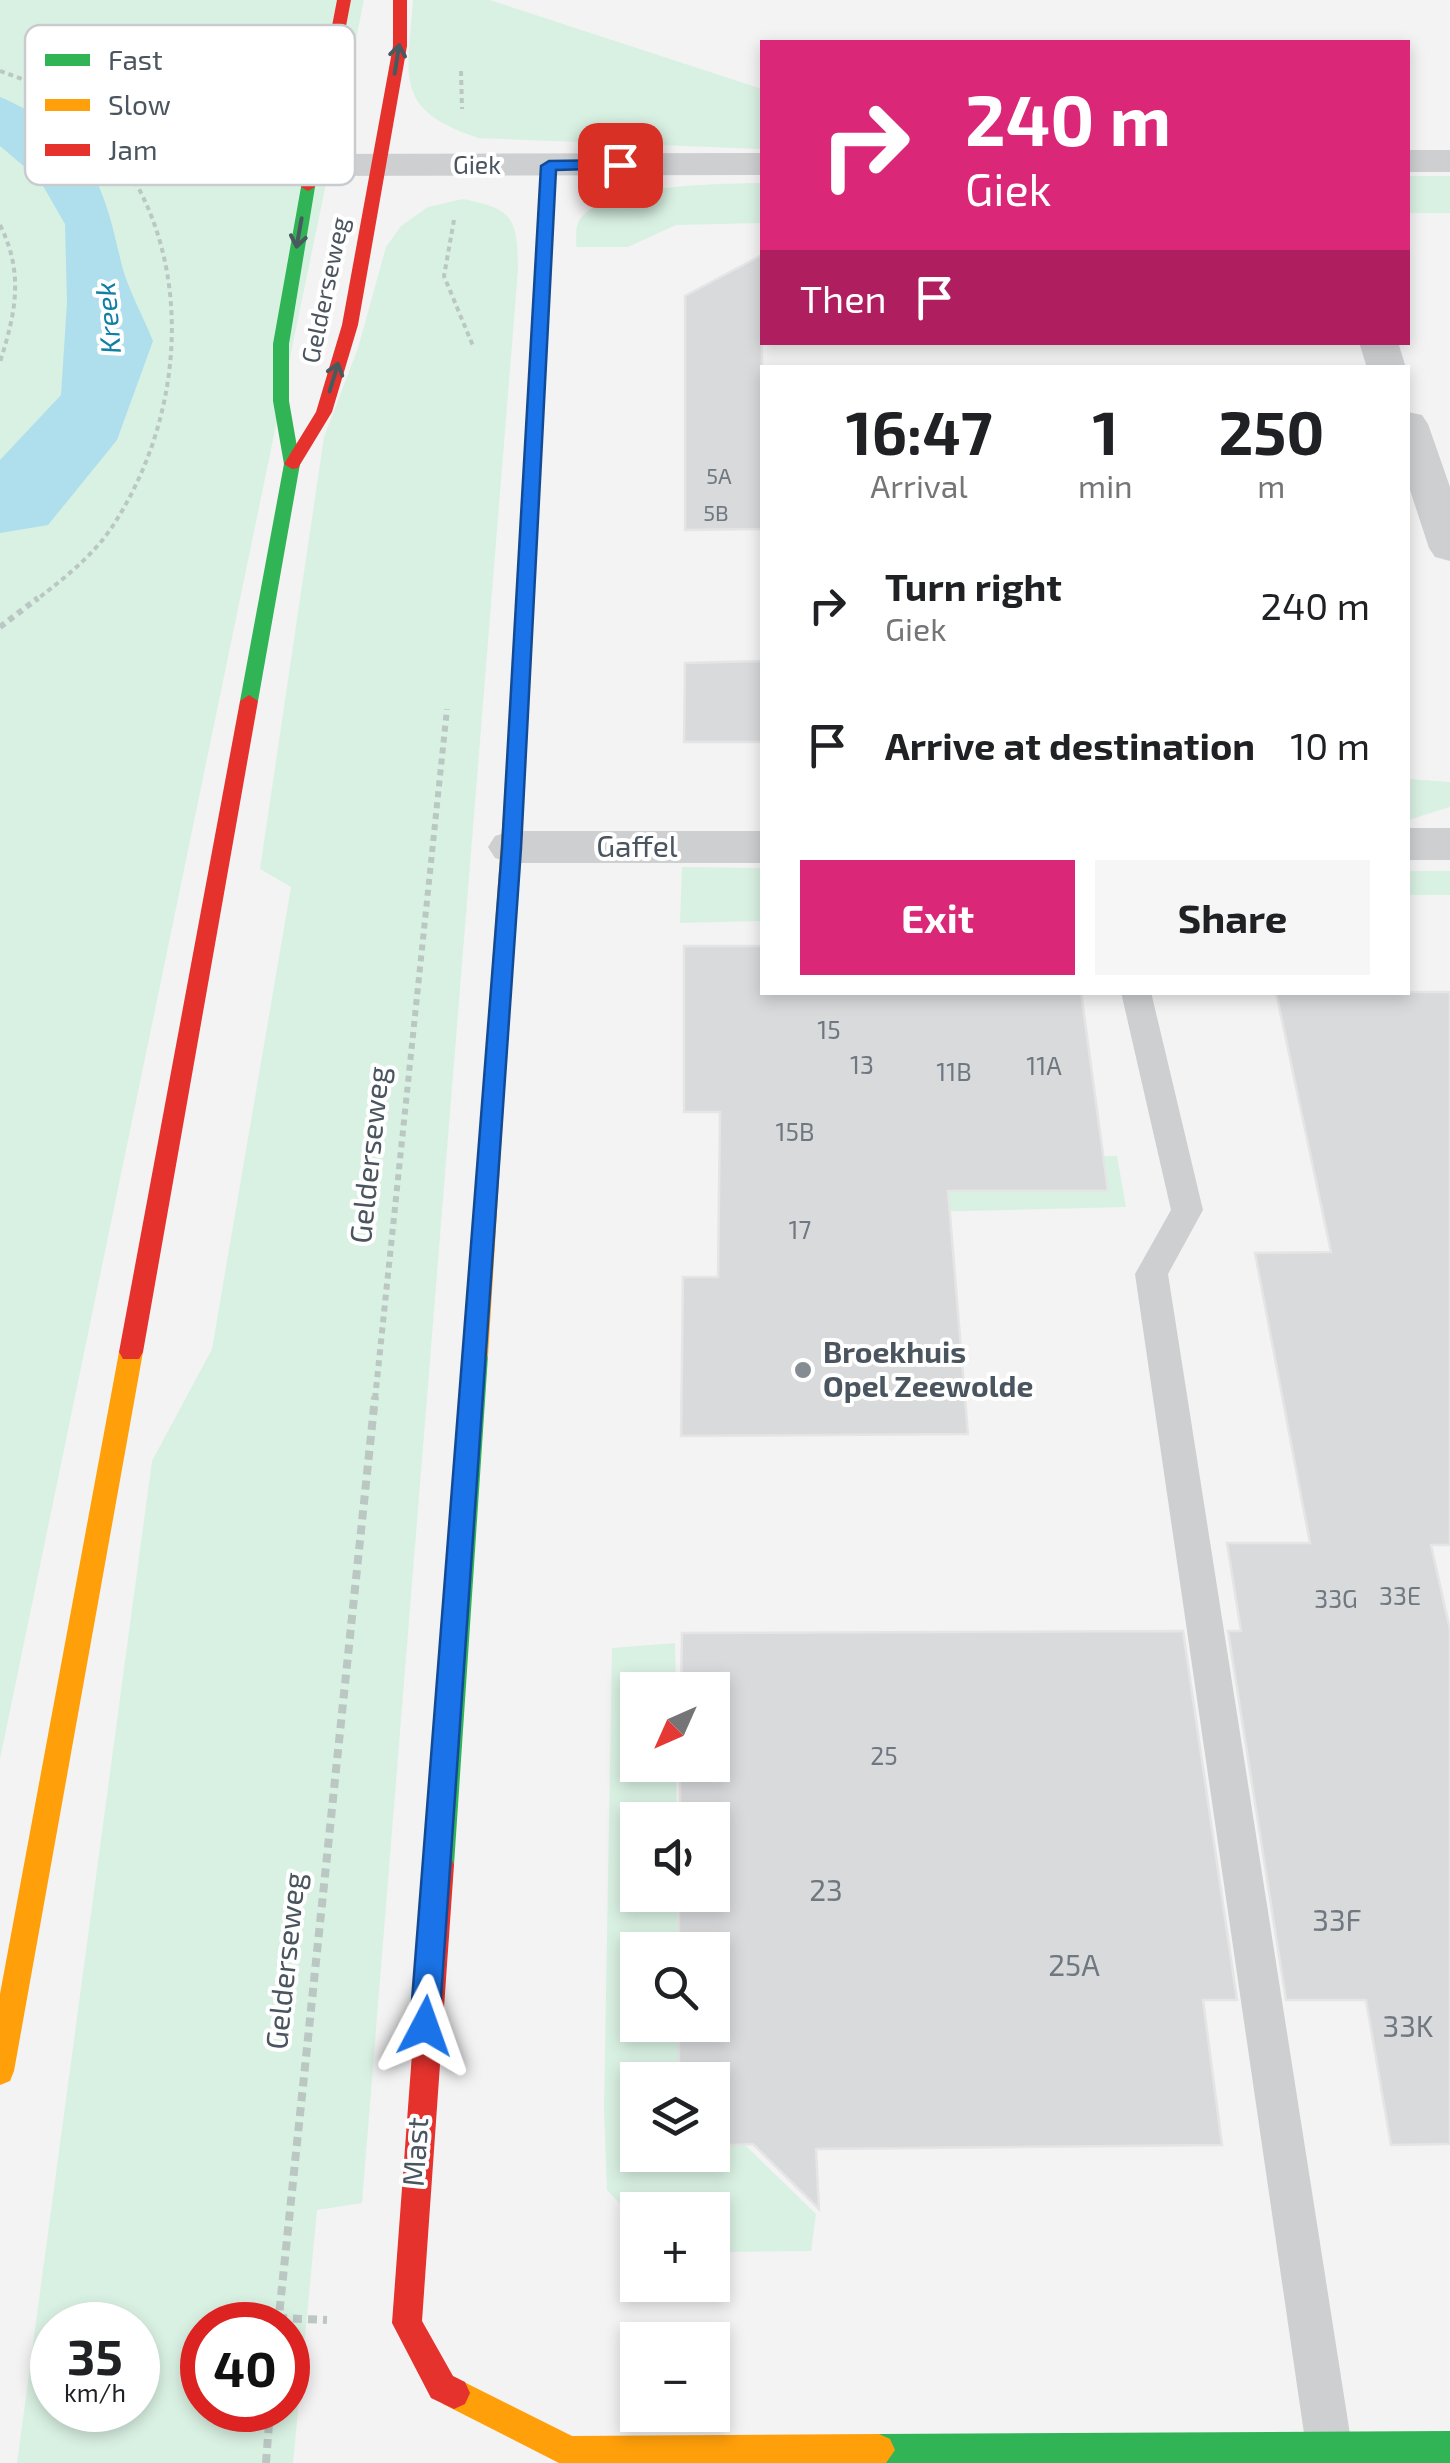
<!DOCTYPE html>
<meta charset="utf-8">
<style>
body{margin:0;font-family:"Exo 2",sans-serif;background:#f6f6f6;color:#202124;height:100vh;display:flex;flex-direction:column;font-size:38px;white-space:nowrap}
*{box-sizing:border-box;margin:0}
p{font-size:32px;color:#757577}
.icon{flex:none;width:55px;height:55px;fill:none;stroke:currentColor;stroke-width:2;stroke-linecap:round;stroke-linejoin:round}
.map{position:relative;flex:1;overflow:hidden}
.sheet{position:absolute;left:760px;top:365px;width:650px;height:630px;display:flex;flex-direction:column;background:#fff;border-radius:0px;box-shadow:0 5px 15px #0003}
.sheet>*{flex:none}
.banner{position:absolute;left:760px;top:40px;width:650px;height:305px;border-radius:0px;box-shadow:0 5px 15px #0003;background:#db2777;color:#fff;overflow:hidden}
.needle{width:65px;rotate:225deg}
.tools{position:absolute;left:620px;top:1672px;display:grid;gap:20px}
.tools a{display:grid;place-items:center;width:110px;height:110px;border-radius:0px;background:#fff;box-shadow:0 5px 15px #0003;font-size:50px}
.speed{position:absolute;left:30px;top:2302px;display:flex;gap:20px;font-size:50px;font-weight:700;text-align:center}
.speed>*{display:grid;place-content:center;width:130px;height:130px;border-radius:50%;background:#fff;box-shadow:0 5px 15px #0003;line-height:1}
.speed small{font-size:25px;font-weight:400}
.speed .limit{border:15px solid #d22;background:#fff;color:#111}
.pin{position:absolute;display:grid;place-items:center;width:85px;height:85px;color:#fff;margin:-42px;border-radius:20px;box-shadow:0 5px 15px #0006}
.me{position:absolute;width:110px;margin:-55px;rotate:4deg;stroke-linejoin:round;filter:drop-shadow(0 0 8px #0008)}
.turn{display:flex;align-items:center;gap:35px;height:210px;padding:0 40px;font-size:45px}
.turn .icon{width:130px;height:130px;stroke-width:2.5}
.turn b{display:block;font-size:70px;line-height:85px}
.then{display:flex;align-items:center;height:95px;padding:0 40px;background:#0003;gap:20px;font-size:38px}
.eta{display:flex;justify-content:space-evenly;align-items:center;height:170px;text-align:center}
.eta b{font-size:60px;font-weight:700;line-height:70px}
.cta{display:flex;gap:20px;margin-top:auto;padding:20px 40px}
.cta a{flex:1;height:115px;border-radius:0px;background:#db2777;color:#fff;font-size:40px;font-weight:700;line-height:115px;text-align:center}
.cta a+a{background:#f6f6f6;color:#202124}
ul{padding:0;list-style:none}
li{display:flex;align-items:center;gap:30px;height:140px;padding:0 40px}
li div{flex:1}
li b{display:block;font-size:38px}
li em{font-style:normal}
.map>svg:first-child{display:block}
.green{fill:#d9f1e3;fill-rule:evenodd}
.water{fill:#afdeed}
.building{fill:#d9dadc;stroke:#e5e5e6;stroke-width:2.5}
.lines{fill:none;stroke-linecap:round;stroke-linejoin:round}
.path-far2{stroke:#bbc7c3;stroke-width:4;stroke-dasharray:5 4;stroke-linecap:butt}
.path-far1{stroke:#bbc7c3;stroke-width:6;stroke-dasharray:6 5;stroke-linecap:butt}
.path{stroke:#bbc7c3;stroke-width:8;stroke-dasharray:9 6;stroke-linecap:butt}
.lane{fill:#cdcfd1;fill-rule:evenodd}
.street{fill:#cdcfd1;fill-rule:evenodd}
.fast{fill:#30b455;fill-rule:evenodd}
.slow{fill:#ff9f0a;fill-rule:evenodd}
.jam{fill:#e5322d;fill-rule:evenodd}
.oneway{stroke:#495a5e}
.route{fill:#1a73e8;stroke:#114b97;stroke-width:2.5}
.poi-dot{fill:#858c93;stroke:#fff;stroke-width:4}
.labels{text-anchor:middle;stroke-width:8;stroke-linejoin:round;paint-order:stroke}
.far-number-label{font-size:22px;fill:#6f7880}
.far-street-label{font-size:25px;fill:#4a555f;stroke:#fff}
.number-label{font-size:25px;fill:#6f7880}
.far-water-label{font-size:28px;font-style:italic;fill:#1180a4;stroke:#fff}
.street-label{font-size:30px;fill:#4a555f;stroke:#fff}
.poi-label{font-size:30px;font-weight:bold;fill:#4a555f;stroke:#fff;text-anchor:start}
.near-number-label{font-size:30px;fill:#6f7880}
.key{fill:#fff;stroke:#c9cccf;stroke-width:2.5}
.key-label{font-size:28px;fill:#4a555f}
</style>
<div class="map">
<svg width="1450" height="2463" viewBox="0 0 1450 2463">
<rect width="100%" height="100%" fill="#f3f3f3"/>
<path class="green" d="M 0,0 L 364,0 L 0,1759 Z
M 413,0 L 490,0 L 762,89 L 762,149 L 478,138 C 392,109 408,78 413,0 Z
M 1408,176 L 1450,176 L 1450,213 L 1408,213 Z
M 762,183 L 762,223 L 676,225 L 628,247 L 576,247 C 577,240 575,229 578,223 C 596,183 724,184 762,183 Z
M 463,199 C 515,209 517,219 518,270 L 362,2203 L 317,2210 L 293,2463 L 17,2463 L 152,1461 L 212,1349 L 291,887 L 260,869 L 324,437 L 358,348 L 386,247 L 401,226 L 428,207 ZM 52,2325 L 138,2325 L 138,2410 L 52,2410 ZM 202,2325 L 288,2325 L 288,2410 L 202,2410 Z
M 1408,779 L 1450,782 L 1450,807 L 1408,820 Z
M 682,867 L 762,868 L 762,921 L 680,923 Z
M 1408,871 L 1450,871 L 1450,895 L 1408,895 Z
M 1117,1156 L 1126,1207 L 928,1212 L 915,1158 Z
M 675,1643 L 676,1690 L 638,1690 L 638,1765 L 676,1765 L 677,1820 L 638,1820 L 638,1895 L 677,1895 L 678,1950 L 638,1950 L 638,2025 L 678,2025 L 679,2080 L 638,2080 L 638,2155 L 712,2155 L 713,2114 L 816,2214 L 811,2251 L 713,2252 L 712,2210 L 638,2210 L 637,2222 L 607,2190 L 604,2109 L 612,1648 Z"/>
<path class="water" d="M 0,97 C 85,133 103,178 121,262 C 127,288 143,316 153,341 L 117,440 L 48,525 L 0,533 L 0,460 L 61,395 L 67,302 L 65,224 L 39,179 L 0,146 Z"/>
<path class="building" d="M 762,255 L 762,529 L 685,530 L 685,296 Z
M 762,661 L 762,742 L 684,742 L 685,663 Z
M 684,946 L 762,946 L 762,992 L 1081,992 L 1108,1191 L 948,1191 L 968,1434 L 681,1436 L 683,1277 L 718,1277 L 720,1112 L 684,1112 Z
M 1276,992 L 1450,992 L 1450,1545 L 1431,1545 L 1450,1630 L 1450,2144 L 1391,2145 L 1366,2000 L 1286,2000 L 1228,1631 L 1241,1631 L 1227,1543 L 1310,1543 L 1255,1253 L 1331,1252 Z
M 1183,1631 L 1237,2000 L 1203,2000 L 1222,2145 L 816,2149 L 819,2209 L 753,2144 L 712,2146 L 712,2080 L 679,2080 L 679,2025 L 712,2025 L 712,1950 L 679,1950 L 679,1895 L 712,1895 L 712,1820 L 680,1820 L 680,1765 L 712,1765 L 712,1690 L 681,1690 L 682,1633 Z"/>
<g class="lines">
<path class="path-far2" d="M 0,71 C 28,81 59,92 82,111 C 99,125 113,147 125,165 C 196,273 182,421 112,527 C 92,557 63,579 35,601
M 461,71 L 462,109
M 454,220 L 444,276 L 473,346
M 0,225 C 24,273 16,312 0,362"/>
<path class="path-far1" d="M 0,627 L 38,598
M 375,1399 L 447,709"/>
<path class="path" d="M 278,2318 L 327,2320
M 278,2325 L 375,1397
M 266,2463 L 270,2410"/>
<path class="lane" d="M 1121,992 L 1151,992 L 1203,1210 L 1168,1274 L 1352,2447 L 1345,2463 L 1313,2463 L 1306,2447 L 1135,1274 L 1171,1210 Z"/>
<path class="street" d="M 1408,150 L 1450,150 L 1450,172 L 1408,172 Z
M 762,153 L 762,175 L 311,176 L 298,173 L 293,165 L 298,157 L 311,154 Z
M 1359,342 L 1398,342 L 1406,368 L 1367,368 Z
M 1408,412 L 1422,415 L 1428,424 L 1450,487 L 1450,561 L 1435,557 L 1429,548 L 1408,484 Z
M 1408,828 L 1450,828 L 1450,860 L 1408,860 Z
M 512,831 L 762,831 L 762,863 L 512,863 L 495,858 L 488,847 L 495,836 Z"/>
<path class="fast" d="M 549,161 L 556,165 L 527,731 L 518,737 L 509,731 L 542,165 Z
M 308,183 L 315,187 L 289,344 L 289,401 L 300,464 L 258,701 L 249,707 L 240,701 L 284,464 L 273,401 L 273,344 L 301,187 Z
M 476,1347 L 484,1349 L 488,1356 L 454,1865 L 450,1874 L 440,1878 L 430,1874 L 426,1865 L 464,1356 L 468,1349 Z
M 1450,2431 L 1450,2463 L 872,2463 L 863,2450 L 868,2439 L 879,2434 Z"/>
<path class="slow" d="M 518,725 L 527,731 L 488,1356 L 484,1363 L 468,1363 L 464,1356 L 509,731 Z
M 131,1343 L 139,1345 L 143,1352 L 14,2071 L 10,2081 L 0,2085 L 0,1994 L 119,1352 L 123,1345 Z
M 454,2377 L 572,2436 L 879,2434 L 890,2439 L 895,2450 L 886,2463 L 559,2463 L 443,2404 L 438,2393 L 443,2382 Z"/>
<path class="jam" d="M 337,0 L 351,0 L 315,187 L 308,191 L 301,187 Z
M 393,0 L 407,0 L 407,46 L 358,325 L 332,412 L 298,468 L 292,469 L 284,464 L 316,412 L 342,325 L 393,46 Z
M 249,695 L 258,701 L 143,1352 L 139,1359 L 123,1359 L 119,1352 L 240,701 Z
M 440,1852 L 450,1856 L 454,1865 L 422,2321 L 453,2376 L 465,2382 L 470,2393 L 465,2404 L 454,2409 L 431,2398 L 392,2323 L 426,1865 L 430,1856 Z"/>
</g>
<defs><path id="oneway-shaft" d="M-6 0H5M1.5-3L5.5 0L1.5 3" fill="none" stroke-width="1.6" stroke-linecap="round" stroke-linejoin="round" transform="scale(2.5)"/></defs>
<g class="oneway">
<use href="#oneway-shaft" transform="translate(397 59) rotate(-81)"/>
<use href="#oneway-shaft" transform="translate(299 233) rotate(100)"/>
<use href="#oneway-shaft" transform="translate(334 377) rotate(-73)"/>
</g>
<path class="route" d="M 620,160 L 627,165 L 625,168 L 556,170 L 521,848 L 439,2026 L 435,2036 L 425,2040 L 415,2036 L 410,2026 L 502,848 L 541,166 L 549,161 Z"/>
<circle class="poi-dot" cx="803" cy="1370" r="10"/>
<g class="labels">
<g class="far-number-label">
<text x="719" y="484">5A</text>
<text x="716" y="521">5B</text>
</g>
<g class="far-street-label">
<text x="477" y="174">Giek</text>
<text transform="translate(325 290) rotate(-78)" y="9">Gelderseweg</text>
</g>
<g class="number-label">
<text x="829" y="1039">15</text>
<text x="862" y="1074">13</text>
<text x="1044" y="1075">11A</text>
<text x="954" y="1081">11B</text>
<text x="795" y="1141">15B</text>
<text x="800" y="1239">17</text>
<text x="1400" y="1605">33E</text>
<text x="1336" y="1608">33G</text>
<text x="884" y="1765">25</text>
</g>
<g class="far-water-label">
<text transform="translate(108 318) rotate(-95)" y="10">Kreek</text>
</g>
<g class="street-label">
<text x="637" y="857">Gaffel</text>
<text transform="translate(370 1155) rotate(-84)" y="10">Gelderseweg</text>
<text transform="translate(286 1961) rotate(-84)" y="10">Gelderseweg</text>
<text transform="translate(416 2152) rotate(-86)" y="10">Mast</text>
</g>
<g class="poi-label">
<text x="823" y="1363">Broekhuis<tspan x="823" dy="34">Opel Zeewolde</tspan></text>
</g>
<g class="near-number-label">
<text x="826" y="1901">23</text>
<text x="1337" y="1931">33F</text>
<text x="1074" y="1976">25A</text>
<text x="1408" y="2037">33K</text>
</g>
</g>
<rect x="25" y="25" width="330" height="160" rx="15" class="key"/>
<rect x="45" y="54" width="45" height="12" fill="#30b455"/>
<rect x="45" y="99" width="45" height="12" fill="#ff9f0a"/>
<rect x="45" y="144" width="45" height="12" fill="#e5322d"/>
<g class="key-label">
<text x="108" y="70">Fast</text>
<text x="108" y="115">Slow</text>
<text x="108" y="160">Jam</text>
</g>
</svg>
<div class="tools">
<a><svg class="needle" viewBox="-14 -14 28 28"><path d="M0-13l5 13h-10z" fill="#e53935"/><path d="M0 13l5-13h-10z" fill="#757577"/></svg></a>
<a><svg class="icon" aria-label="sound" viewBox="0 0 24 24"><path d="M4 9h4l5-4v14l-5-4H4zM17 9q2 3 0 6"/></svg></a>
<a><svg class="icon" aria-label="search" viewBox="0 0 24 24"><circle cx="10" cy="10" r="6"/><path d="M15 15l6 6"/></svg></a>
<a><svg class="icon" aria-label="layers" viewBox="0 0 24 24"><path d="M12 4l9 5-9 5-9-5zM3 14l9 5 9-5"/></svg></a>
<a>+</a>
<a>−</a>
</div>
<div class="speed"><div>35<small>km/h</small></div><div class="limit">40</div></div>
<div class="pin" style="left:620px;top:165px;background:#d93025"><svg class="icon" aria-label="arrive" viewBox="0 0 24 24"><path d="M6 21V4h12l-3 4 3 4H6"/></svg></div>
<svg class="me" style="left:425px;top:2026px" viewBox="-20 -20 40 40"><path d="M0-17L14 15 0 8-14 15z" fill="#1a73e8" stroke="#fff" stroke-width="4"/></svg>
<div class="banner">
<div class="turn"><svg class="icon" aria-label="right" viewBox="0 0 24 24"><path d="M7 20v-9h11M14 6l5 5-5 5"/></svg><div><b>240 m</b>Giek</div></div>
<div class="then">Then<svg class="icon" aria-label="arrive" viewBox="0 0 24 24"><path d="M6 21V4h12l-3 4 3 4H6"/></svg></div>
</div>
<section class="sheet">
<div class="eta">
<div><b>16:47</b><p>Arrival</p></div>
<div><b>1</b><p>min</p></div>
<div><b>250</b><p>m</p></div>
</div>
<ul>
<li><svg class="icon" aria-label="right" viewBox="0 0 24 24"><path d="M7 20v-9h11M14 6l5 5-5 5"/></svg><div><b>Turn right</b><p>Giek</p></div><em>240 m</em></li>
<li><svg class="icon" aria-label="arrive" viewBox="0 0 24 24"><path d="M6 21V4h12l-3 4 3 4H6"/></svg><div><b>Arrive at destination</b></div><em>10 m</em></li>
</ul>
<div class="cta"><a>Exit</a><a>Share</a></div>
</section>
</div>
